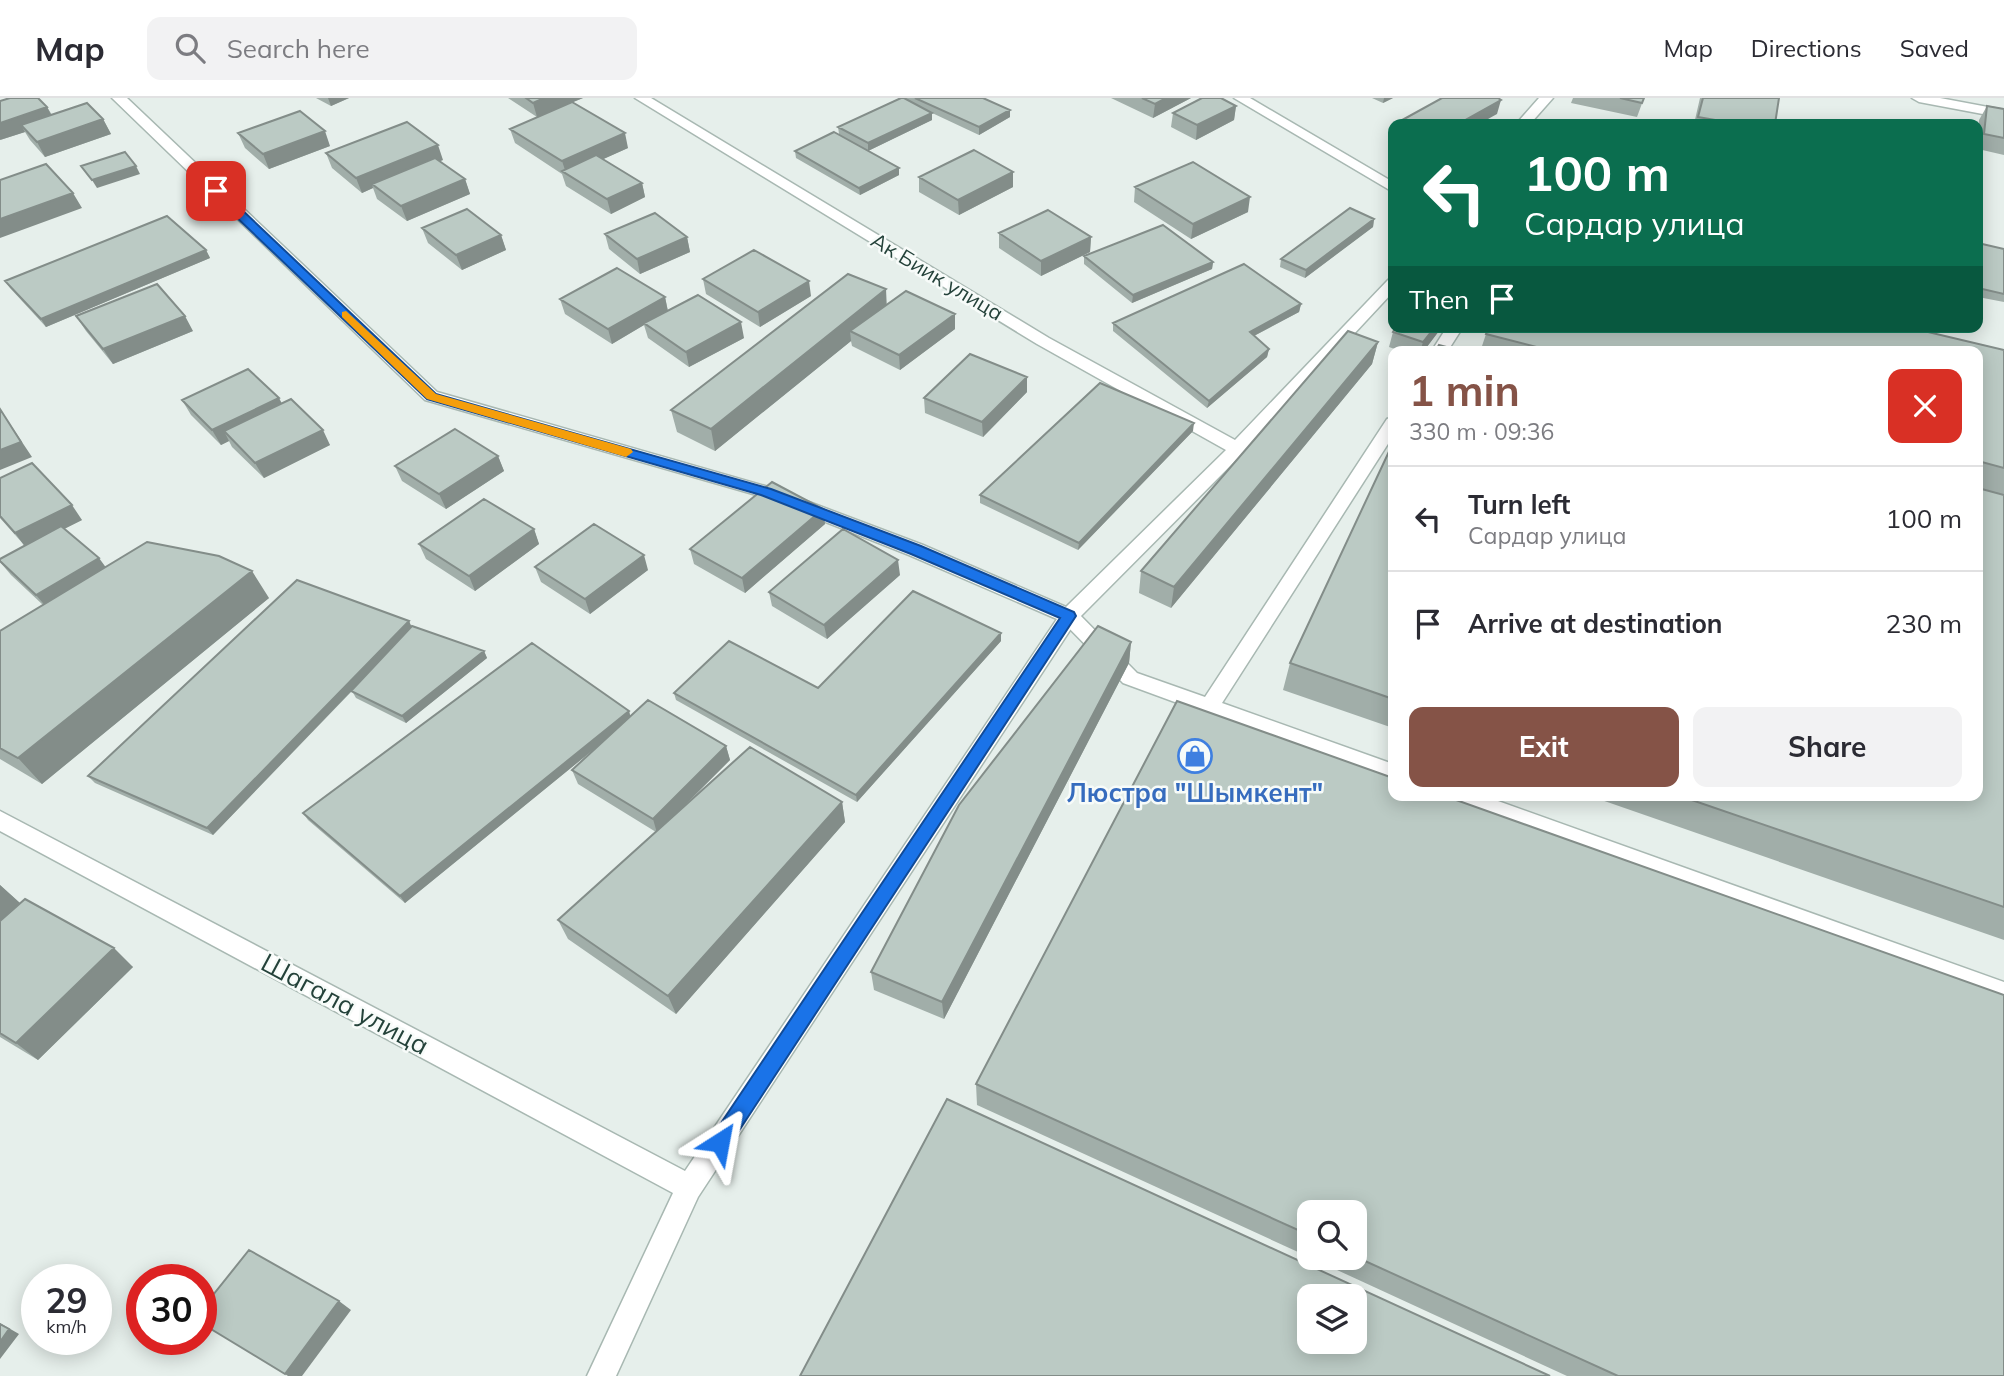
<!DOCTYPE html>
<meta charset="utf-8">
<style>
body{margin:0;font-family:Mulish,sans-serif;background:#f2f2f3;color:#2b2b33;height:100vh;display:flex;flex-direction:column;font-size:26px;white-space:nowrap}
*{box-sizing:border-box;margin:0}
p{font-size:23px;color:#7c7c81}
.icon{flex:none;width:38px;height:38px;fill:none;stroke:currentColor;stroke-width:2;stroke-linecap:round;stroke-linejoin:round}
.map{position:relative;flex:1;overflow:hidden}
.sheet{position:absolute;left:1388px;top:248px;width:595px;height:455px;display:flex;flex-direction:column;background:#fff;border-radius:14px;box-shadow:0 4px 18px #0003}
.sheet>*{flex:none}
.top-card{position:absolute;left:1388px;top:21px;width:595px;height:214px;border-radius:14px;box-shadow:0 4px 18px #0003;background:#0b6e4f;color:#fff;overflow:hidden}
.tools{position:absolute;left:1297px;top:1102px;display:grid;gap:14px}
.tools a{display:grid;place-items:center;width:70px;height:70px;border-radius:14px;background:#fff;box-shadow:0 4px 18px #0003;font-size:35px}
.speed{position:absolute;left:21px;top:1166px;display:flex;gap:14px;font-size:35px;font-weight:700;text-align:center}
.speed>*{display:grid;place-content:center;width:91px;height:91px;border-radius:50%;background:#fff;box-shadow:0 4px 18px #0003;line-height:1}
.speed small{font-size:18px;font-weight:400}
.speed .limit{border:10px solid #d22;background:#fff;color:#111}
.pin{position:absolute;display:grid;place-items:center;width:60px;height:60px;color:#fff;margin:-30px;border-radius:14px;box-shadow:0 4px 10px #0006}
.me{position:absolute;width:77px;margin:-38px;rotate:34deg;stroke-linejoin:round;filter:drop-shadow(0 0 5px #0008)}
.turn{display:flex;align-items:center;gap:24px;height:147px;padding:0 21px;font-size:32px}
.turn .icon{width:91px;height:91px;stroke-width:2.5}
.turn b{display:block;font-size:49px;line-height:60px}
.then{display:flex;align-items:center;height:66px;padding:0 21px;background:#0003;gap:14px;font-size:26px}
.round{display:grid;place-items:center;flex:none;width:74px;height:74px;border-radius:14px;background:#f2f2f3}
.overview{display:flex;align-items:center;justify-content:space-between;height:119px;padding:0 21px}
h1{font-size:42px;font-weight:700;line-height:52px;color:#855347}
.action{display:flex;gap:14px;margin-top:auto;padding:14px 21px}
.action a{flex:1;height:80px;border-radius:14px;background:#855347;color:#fff;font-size:28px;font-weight:700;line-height:80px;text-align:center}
.action a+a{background:#f2f2f3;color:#2b2b33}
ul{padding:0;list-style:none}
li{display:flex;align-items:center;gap:21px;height:105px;padding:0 21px;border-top:2px solid #e1e1e2}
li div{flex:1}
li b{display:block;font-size:26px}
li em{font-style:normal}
header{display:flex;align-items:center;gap:42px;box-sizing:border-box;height:98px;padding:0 35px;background:#fff;border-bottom:2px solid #e1e1e2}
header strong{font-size:33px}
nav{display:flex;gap:38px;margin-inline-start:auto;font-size:24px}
.search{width:490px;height:63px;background:#f2f2f3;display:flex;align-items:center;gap:18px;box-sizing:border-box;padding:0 24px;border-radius:14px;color:#7c7c81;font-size:26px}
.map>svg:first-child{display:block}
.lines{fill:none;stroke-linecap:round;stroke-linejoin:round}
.lane-casing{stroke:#a8b8b2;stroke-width:3}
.street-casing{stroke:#a8b8b2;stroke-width:3}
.lane{fill:#fff;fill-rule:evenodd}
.street{fill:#fff;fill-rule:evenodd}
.wall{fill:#a1aea9}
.shaded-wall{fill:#838d89}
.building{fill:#bbcac4;stroke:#838d89;stroke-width:2;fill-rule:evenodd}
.route{fill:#1a73e8;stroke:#114b97;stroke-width:2}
.slow{fill:#f59e0b}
.labels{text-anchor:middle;stroke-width:5;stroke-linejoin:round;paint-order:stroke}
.far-street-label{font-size:21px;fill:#24423a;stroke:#f7fbf9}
.shop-label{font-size:26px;font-weight:bold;fill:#366cbe;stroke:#f7fbf9}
.street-label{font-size:26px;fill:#24423a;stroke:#f7fbf9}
</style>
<header>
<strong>Map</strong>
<div class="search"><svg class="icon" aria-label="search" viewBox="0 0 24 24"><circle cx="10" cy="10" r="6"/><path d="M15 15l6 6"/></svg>Search here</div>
<nav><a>Map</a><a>Directions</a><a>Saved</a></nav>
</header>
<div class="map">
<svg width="2004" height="1278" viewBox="0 0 2004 1278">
<rect width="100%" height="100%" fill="#e6efeb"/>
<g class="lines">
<g class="lane-casing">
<path id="lane" d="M 1447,229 L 1463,229 L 1447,254 L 1431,254 Z
M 1393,319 L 1393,338 L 1222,605 L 1393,666 L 1393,684 L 1123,585 L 1062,523 L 1059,518 L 1062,513 L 1076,513 L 1137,575 L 1205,599 L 1387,321 Z
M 1447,698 L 1484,698 L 2004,884 L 2004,906 L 1450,704 Z"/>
</g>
<g class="street-casing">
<path id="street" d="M 112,0 L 127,0 L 437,294 L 772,390 L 923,447 L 1066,509 L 1226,352 L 1037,246 L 635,0 L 651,0 L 1049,240 L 1235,342 L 1388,182 L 1393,180 L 1393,194 L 1243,355 L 1076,523 L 698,1099 L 616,1278 L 587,1278 L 673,1095 L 0,733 L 0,713 L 685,1073 L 1057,521 L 909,457 L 760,398 L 425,302 Z
M 1234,0 L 1250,0 L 1393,84 L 1393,94 Z
M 1539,0 L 1553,0 L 1530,26 L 1516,26 Z
M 1912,0 L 1940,0 L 2004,12 L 2004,20 L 1919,4 Z"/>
</g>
<use href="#lane" class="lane"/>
<use href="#street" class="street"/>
</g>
<path class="wall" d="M 316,0 L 349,0 L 331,8 Z
M 508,0 L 583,0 L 573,4 L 628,50 L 603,61 L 642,85 L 645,99 L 611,116 L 566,88 L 562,76 L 515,45 L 510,31 L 537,19 Z
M 900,0 L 983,0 L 1010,19 L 979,37 L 930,14 L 932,22 L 868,53 L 899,77 L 860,97 L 796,60 L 795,53 L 839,36 L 838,29 Z
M 1111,0 L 1191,0 L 1153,20 Z
M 1372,0 L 1393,0 L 1383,5 Z
M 1573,0 L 1644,0 L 1637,19 L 1571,5 Z
M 1700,0 L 1779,0 L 1775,26 L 1694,26 Z
M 1236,8 L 1234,22 L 1196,42 L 1171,29 L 1173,15 Z
M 1987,8 L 2004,11 L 2004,57 L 1978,51 L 1979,22 Z
M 47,9 L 52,17 L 103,21 L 111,36 L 45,59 L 30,42 L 25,34 L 0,42 Z
M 238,35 L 330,48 L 269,71 L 245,50 Z
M 326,55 L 443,62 L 439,63 L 465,81 L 470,96 L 407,123 L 377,101 L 373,90 L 362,95 L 332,70 Z
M 1013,74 L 1013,89 L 959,117 L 919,94 L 919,79 Z
M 1135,89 L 1248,114 L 1191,141 L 1134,104 Z
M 1374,121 L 1373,129 L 1305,180 L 1280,169 L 1281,161 Z
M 422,130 L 501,137 L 506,152 L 462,172 L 428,145 Z
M 999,135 L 1091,139 L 1090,154 L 1041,178 L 999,150 Z
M 605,136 L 687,139 L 690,154 L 640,176 L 609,151 Z
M 1978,145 L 2004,151 L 2004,204 L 1978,199 Z
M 206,152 L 210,160 L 46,229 L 10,190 L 5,183 Z
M 1084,158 L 1213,164 L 1212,171 L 1132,205 L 1084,166 Z
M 703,181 L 811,198 L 760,229 L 706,196 Z
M 665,199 L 668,213 L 744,240 L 689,269 L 648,240 L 644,227 L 612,246 L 565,216 L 560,201 Z
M 1301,206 L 1299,214 L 1254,238 L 1269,251 L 1267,259 L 1207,310 L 1113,233 L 1113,225 Z
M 887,207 L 955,216 L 955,231 L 900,272 L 852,248 L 851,243 L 715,353 L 677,334 L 671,312 Z
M 76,218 L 193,233 L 113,266 L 86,233 Z
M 1442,229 L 1423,254 L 1403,254 L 1389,249 L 1393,234 Z
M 1486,236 L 2004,252 L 2004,842 L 1590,698 L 1978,698 L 1978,254 L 1480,254 Z
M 1378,244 L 1372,266 L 1171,510 L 1139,495 L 1141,473 Z
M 1027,279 L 1027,294 L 983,339 L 925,315 L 924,300 Z
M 182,302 L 282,306 L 330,347 L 264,380 L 232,349 L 229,343 L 221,347 L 191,317 Z
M 1193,333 L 1078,452 L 980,405 L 980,397 Z
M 1393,345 L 1393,630 L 1283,592 L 1290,565 Z
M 498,358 L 504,373 L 446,411 L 402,383 L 395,368 Z
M 0,380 L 82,422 L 64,431 L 105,469 L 269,500 L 42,686 L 0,661 L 0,533 L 43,507 L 11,477 L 0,464 L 25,448 L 0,420 Z
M 823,411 L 825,426 L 745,495 L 694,466 L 690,451 Z
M 534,431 L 539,446 L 475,493 L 426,461 L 419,446 Z
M 535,469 L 648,472 L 590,516 L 541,484 Z
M 900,477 L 827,541 L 772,508 L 769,494 Z
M 409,523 L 411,528 L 484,553 L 487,560 L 406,625 L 356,600 L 352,593 L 213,737 L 95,685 L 88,678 Z
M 1001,543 L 857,704 L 676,602 L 674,595 L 818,590 Z
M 1131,544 L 1129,565 L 944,921 L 874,892 L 871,874 Z
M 629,613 L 630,618 L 726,648 L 730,662 L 680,712 L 842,704 L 845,724 L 676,916 L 568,841 L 558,822 L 656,734 L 578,686 L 572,672 L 599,647 L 405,805 L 308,722 L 303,715 Z
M 0,787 L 20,805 L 133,869 L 38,962 L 0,939 Z
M 976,986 L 2004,1278 L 1567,1278 L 1311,1160 L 1354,1160 L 1354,1115 L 1309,1115 L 1309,1159 L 977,1007 Z"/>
<path class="shaded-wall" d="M 328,0 L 349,0 L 331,8 Z
M 544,0 L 583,0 L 537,19 L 533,5 Z
M 1166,0 L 1191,0 L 1153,20 L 1155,6 Z
M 1384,0 L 1393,0 L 1383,5 Z
M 1501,2 L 1497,16 L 1479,26 L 1458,26 Z
M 1236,8 L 1234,22 L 1196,42 L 1197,27 Z
M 47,9 L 55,24 L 21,27 L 25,34 L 0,42 L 0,25 Z
M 1010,12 L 1010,19 L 979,37 L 979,29 Z
M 932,15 L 932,22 L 868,53 L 868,45 Z
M 103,21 L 111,36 L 45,59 L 37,44 Z
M 325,33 L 330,48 L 269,71 L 263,56 Z
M 625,35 L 628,50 L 568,77 L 566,75 L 562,63 Z
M 438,47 L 443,62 L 375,89 L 372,86 L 373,90 L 362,95 L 356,80 Z
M 136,68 L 140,76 L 97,90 L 92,82 Z
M 899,70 L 899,77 L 860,97 L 859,90 Z
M 1013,74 L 1013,89 L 959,117 L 958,102 Z
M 465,81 L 470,96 L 407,123 L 401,108 Z
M 642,85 L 645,99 L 611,116 L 607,101 Z
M 73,95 L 82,110 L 0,140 L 0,121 Z
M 1250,99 L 1248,114 L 1191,141 L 1193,126 Z
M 1374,121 L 1373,129 L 1305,180 L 1306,172 Z
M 501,137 L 506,152 L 462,172 L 456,157 Z
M 687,139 L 690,154 L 640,176 L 637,161 Z
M 1091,139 L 1090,154 L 1041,178 L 1041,163 Z
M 206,152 L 210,160 L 46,229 L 41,221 Z
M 1213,164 L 1212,171 L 1132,205 L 1133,197 Z
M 809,183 L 811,198 L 760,229 L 758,214 Z
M 886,191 L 887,213 L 850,233 L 851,243 L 715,353 L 711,331 Z
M 665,199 L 668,214 L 644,225 L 644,227 L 612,246 L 608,231 Z
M 1301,206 L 1299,214 L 1248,241 L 1250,234 Z
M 955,216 L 955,231 L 900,272 L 899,257 Z
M 185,218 L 193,233 L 113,266 L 103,251 Z
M 741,224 L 744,240 L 689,269 L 686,254 Z
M 1435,229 L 1442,229 L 1423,254 L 1420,254 L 1423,244 Z
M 1378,244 L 1372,266 L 1171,510 L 1174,489 Z
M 1269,251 L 1267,259 L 1207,310 L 1209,303 Z
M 1027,279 L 1027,294 L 983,339 L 982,324 Z
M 279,300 L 287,315 L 224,333 L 229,343 L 221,347 L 212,332 Z
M 0,311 L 32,359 L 0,372 Z
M 1194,325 L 1193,333 L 1078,452 L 1079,445 Z
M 323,332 L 330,347 L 264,380 L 255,365 Z
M 498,358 L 504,373 L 446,411 L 439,396 Z
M 72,407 L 82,422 L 26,450 L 15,435 Z
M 823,411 L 825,426 L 745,495 L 742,480 Z
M 534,431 L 539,446 L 475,493 L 469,478 Z
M 644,457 L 648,472 L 590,516 L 585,501 Z
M 99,460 L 110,475 L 48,511 L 36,497 Z
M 898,462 L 900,477 L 827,541 L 824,527 Z
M 252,473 L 269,500 L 42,686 L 18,660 Z
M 409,523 L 412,530 L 213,737 L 207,730 Z
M 1001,535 L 1001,543 L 857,704 L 856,697 Z
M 1131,544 L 1129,565 L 944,921 L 942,904 Z
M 484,553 L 487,560 L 406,625 L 402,618 Z
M 629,613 L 631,621 L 405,805 L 400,798 Z
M 726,648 L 730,662 L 657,735 L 653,721 Z
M 842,704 L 845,724 L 676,916 L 668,898 Z
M 0,787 L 21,806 L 0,826 Z
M 114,850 L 133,869 L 38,962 L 16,945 Z
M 339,1203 L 351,1212 L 302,1278 L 288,1278 L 285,1276 Z
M 0,1225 L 19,1236 L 0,1261 Z"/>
<path class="building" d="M 10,0 L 38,0 L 47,9 L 0,25 L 0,3 Z
M 526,0 L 544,0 L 533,5 Z
M 901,0 L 904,0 L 932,15 L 868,45 L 838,29 Z
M 915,0 L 983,0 L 1010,12 L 979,29 Z
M 1142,0 L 1166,0 L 1155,6 Z
M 1202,0 L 1221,0 L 1236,8 L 1197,27 L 1173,15 Z
M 1442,0 L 1498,0 L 1501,2 L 1458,26 L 1395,26 Z
M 1620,0 L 1644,0 L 1642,5 Z
M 1703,0 L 1779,0 L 1775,26 L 1738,26 L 1698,19 Z
M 572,4 L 625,35 L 562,63 L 510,31 Z
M 87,5 L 103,21 L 37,44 L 21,27 Z
M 1987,8 L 2004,11 L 2004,40 L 1984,36 Z
M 300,13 L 325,33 L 263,56 L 238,35 Z
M 407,24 L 438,47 L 356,80 L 326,55 Z
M 834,34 L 899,70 L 859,90 L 795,53 Z
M 974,52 L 1013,74 L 958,102 L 919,79 Z
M 125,54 L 136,68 L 92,82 L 81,68 Z
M 596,57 L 642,85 L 607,101 L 562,73 Z
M 435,60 L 465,81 L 401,108 L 372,86 Z
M 1193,64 L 1250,99 L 1193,126 L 1135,89 Z
M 46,66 L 73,95 L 0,121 L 0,82 Z
M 1350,110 L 1374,121 L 1306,172 L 1281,161 Z
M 467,111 L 501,137 L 456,157 L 422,130 Z
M 1048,112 L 1091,139 L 1041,163 L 999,135 Z
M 655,115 L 687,139 L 637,161 L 605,136 Z
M 167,118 L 206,152 L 41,221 L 5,183 Z
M 1163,127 L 1213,164 L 1133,197 L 1084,158 Z
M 1978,145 L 2004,151 L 2004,196 L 1978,190 Z
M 754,152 L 809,183 L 758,214 L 703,181 Z
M 1244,166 L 1301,206 L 1250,234 L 1269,251 L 1209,303 L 1113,225 Z
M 617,170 L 665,199 L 608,231 L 560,201 Z
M 848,176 L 886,191 L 711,331 L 671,312 Z
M 157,186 L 185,218 L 103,251 L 76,218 Z
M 906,193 L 955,216 L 899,257 L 850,233 Z
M 698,197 L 741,224 L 686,254 L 644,225 Z
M 1396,229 L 1435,229 L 1423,244 L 1393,234 Z
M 1489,229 L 1907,229 L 2004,252 L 2004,370 L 1978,363 L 1978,254 L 1556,254 L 1486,236 Z
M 1348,233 L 1378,244 L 1174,489 L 1141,473 Z
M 1439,247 L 1465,254 L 1435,254 Z
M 970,256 L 1027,279 L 982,324 L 924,300 Z
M 248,271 L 279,300 L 212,332 L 182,302 Z
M 1100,285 L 1194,325 L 1079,445 L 980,397 Z
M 291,301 L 323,332 L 255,365 L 224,333 Z
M 0,311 L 21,344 L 0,352 Z
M 455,331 L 498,358 L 439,396 L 395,368 Z
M 1393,345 L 1393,601 L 1290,565 Z
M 32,365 L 72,407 L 15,435 L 0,418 L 0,380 Z
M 772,384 L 823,411 L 742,480 L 690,451 Z
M 1978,390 L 2004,397 L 2004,809 L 1680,698 L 1978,698 Z
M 484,401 L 534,431 L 469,478 L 419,446 Z
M 594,426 L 644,457 L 585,501 L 535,469 Z
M 61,428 L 99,460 L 36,497 L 0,463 L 0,461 Z
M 843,431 L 898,462 L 824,527 L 769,494 Z
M 147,444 L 219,458 L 252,473 L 18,660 L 0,650 L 0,533 Z
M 297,482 L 409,523 L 207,730 L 88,678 Z
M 913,493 L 1001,535 L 856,697 L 674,595 L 729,543 L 818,590 Z
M 412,528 L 484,553 L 402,618 L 351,593 Z
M 1098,528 L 1131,544 L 942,904 L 871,874 L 959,707 Z
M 532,545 L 629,613 L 400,798 L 303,715 Z
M 648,602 L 726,648 L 653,721 L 572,672 Z
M 1177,603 L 1393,680 L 1393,698 L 1445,698 L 2004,897 L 2004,1278 L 1618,1278 L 1354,1158 L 1354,1115 L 1309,1115 L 1309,1137 L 976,986 Z
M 750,649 L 842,704 L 668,898 L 558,822 Z
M 25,801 L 114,850 L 16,945 L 0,935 L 0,823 Z
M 947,1001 L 1550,1278 L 800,1278 ZM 1309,1199 L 1354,1199 L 1354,1244 L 1309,1244 Z
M 249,1152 L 339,1203 L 285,1276 L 201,1225 L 201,1212 Z
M 0,1226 L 9,1231 L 0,1244 Z"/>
<path class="route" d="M 212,91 L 220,91 L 436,296 L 771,391 L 921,448 L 1074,514 L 1076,518 L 727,1051 L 720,1054 L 713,1051 L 710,1044 L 713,1037 L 1060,520 L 911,456 L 761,397 L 427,301 L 212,96 Z"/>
<path class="slow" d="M 346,213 L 436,296 L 631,351 L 633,354 L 626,359 L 427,301 L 342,219 L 342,214 Z"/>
<defs>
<g id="shop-ring" transform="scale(1.75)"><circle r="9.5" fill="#f7fbf9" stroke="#3f7fe0" stroke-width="1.5"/><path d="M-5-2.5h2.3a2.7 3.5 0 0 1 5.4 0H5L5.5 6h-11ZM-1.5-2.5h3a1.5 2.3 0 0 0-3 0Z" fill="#3f7fe0"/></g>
</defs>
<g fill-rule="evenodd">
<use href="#shop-ring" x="1195" y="658"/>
</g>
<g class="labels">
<g class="far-street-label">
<text transform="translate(937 179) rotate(31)" y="7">Ак Биик улица</text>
</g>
<g class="shop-label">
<text x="1195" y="704">Люстра "Шымкент"</text>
</g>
<g class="street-label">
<text transform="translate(345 906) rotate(28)" y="9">Шагала улица</text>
</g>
</g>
</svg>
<div class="tools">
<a><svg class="icon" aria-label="search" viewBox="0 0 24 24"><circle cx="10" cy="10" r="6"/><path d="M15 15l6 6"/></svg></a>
<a><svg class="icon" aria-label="layers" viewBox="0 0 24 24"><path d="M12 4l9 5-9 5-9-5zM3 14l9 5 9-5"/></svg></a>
</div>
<div class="speed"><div>29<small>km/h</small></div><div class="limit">30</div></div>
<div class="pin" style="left:216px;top:93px;background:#d93025"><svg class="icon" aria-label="arrive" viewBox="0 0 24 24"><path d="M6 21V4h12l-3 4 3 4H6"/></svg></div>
<svg class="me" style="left:720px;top:1044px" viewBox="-20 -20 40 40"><path d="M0-17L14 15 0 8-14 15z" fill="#1a73e8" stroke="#fff" stroke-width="4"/></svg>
<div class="top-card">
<div class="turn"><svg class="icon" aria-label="left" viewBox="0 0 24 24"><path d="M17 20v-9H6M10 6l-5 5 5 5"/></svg><div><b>100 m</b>Сардар улица</div></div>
<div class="then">Then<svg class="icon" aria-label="arrive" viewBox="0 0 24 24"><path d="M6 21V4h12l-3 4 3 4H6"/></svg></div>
</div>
<section class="sheet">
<div class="overview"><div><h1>1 min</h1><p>330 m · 09:36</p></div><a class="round" style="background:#d93025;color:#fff"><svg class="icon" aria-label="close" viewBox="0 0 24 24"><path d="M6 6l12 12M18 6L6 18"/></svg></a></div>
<ul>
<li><svg class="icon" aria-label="left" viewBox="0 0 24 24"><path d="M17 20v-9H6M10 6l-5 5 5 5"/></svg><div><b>Turn left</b><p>Сардар улица</p></div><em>100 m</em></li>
<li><svg class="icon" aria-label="arrive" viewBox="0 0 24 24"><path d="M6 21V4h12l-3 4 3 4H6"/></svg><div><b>Arrive at destination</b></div><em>230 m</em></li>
</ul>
<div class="action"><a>Exit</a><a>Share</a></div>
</section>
</div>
